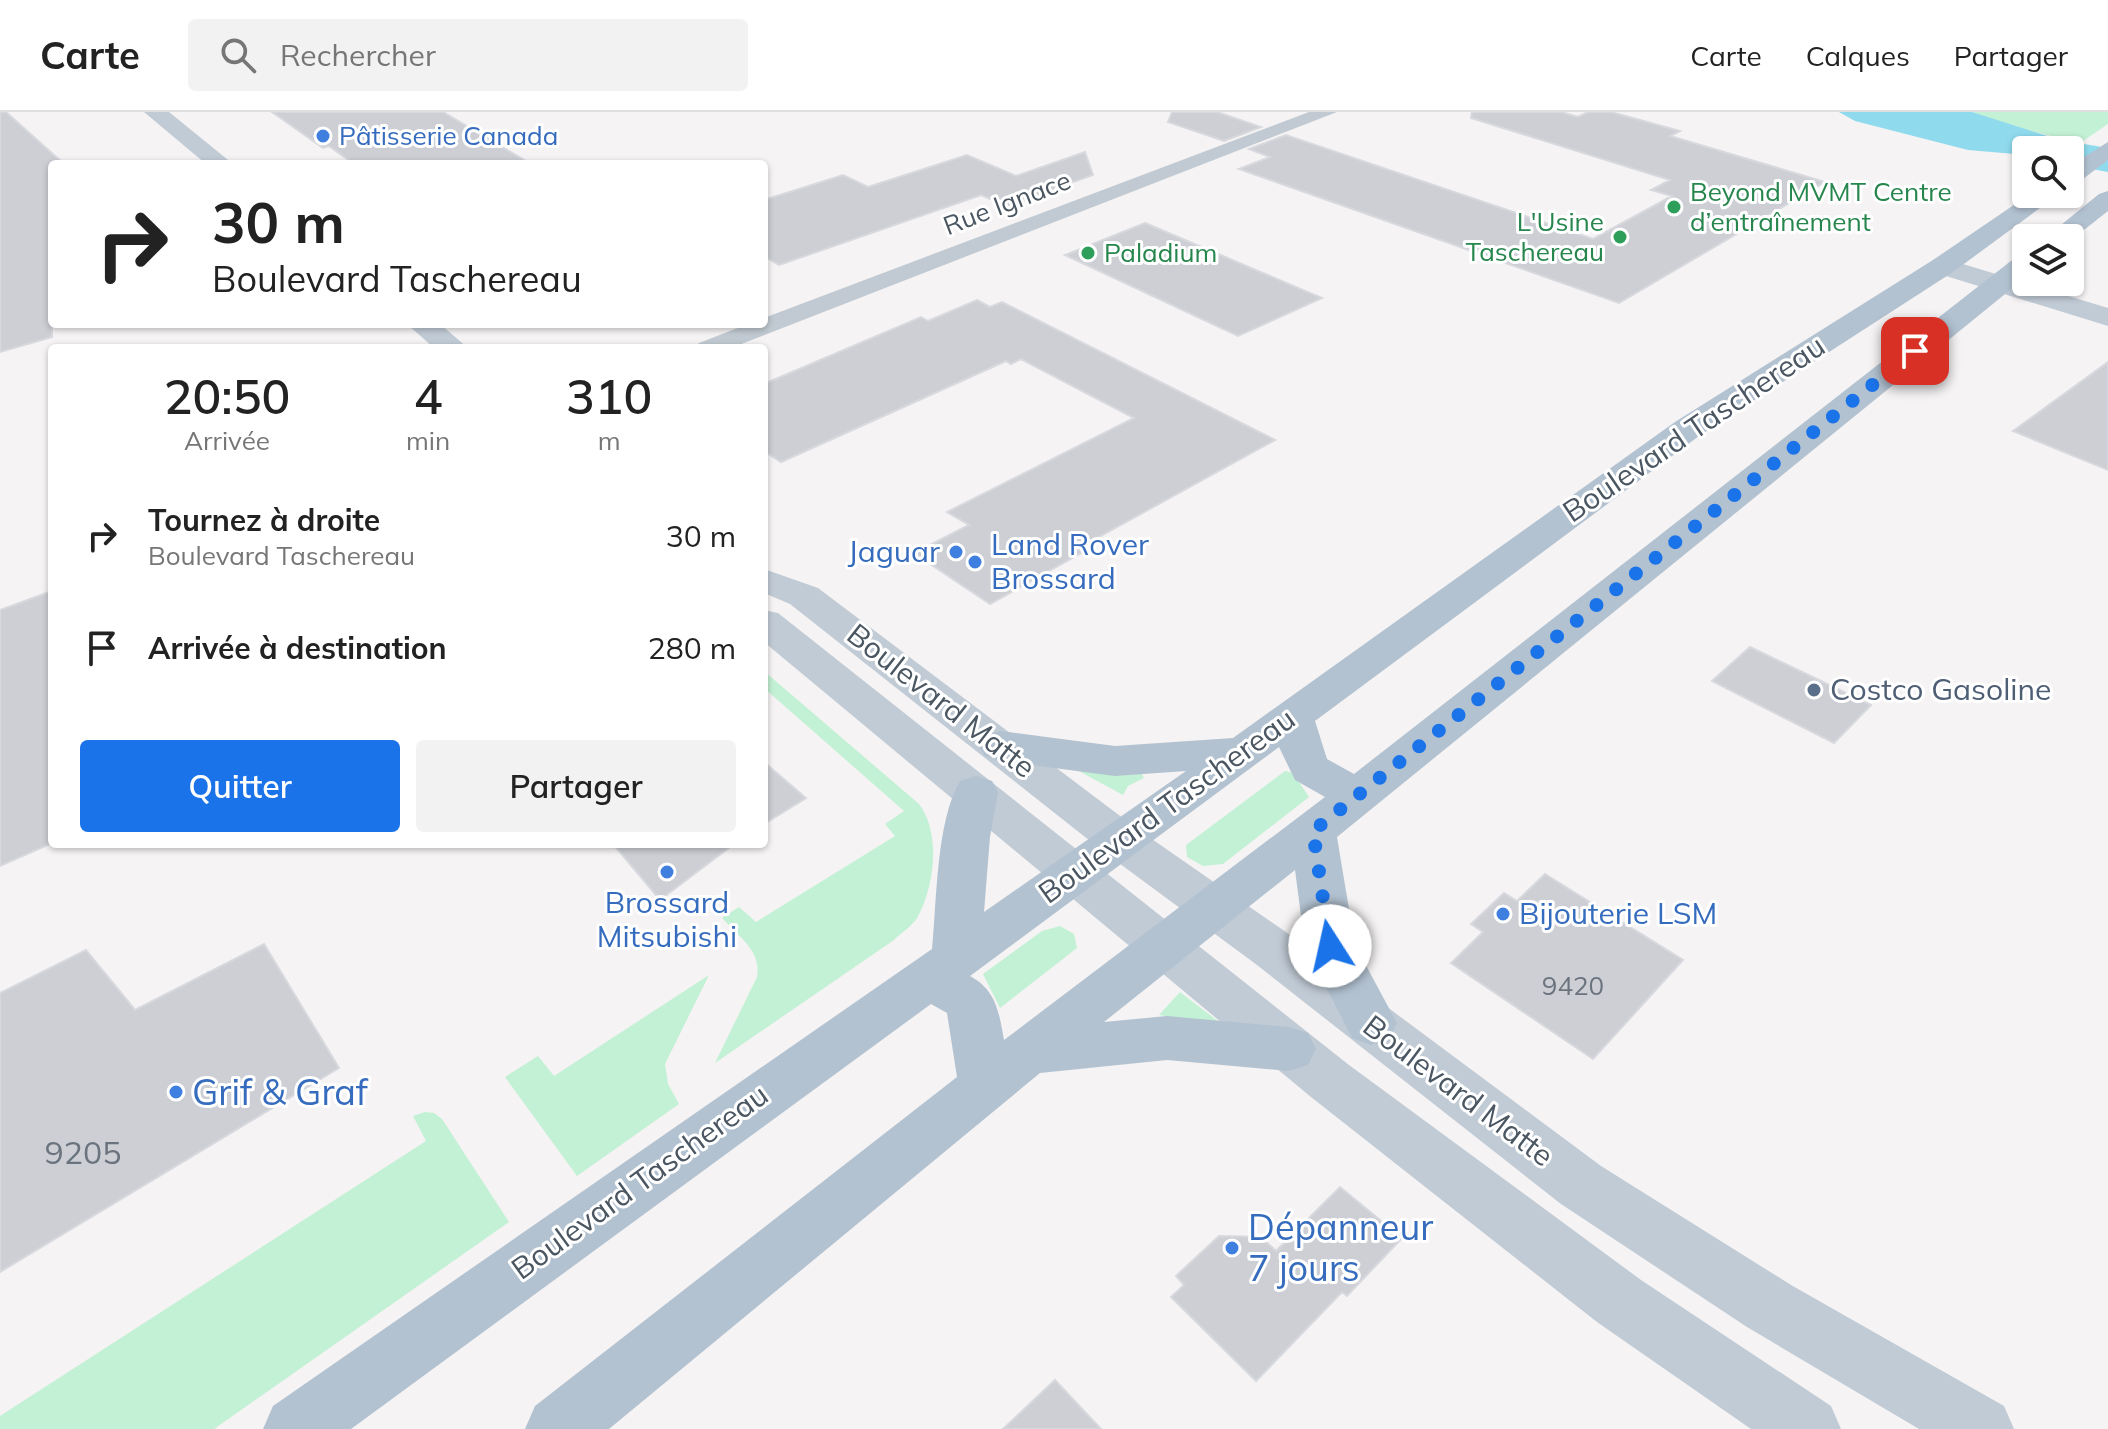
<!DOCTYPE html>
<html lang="fr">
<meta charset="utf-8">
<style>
body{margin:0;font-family:Mulish,sans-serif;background:#f2f2f2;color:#222;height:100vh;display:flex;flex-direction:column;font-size:30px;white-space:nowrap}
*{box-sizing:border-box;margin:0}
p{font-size:26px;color:#767676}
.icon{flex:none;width:44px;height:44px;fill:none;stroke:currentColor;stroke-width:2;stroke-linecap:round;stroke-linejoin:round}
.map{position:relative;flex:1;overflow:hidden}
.drawer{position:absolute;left:48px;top:232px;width:720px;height:504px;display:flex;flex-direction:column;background:#fff;border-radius:8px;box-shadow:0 2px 6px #0004}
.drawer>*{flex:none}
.hud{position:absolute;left:48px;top:48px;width:720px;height:168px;border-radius:8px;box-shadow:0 2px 6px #0004;background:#fff;color:#222;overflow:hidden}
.controls{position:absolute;left:2012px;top:24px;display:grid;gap:16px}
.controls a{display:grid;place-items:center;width:72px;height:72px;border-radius:8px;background:#fff;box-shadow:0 2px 6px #0004;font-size:40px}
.pin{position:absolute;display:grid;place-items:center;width:68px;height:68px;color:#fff;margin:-34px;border-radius:16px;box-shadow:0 4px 12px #0006}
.me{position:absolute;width:88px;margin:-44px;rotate:350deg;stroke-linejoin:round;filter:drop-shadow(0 0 6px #0008)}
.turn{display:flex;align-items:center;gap:28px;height:168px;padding:0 32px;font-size:36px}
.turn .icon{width:104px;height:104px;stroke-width:2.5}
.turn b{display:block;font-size:56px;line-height:68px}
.eta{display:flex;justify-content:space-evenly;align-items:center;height:136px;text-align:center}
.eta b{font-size:48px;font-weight:600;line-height:56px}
.action{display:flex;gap:16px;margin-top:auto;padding:16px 32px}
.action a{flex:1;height:92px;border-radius:8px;background:#1a73e8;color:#fff;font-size:32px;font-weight:600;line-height:92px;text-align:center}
.action a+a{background:#f2f2f2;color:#222}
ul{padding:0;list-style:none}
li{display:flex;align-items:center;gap:24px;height:112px;padding:0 32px}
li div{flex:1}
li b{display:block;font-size:30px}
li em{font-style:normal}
header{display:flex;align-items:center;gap:48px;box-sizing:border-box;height:112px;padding:0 40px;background:#fff;border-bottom:2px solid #e0e0e0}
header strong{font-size:38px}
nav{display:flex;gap:44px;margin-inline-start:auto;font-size:28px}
.search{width:560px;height:72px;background:#f2f2f2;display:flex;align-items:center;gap:20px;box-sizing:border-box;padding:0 28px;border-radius:8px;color:#767676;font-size:30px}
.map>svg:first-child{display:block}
.green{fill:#c3f1d5}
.water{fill:#90daee}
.building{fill:#cdcfd5;stroke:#d7d9de;stroke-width:2}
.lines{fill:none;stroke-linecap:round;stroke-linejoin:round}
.street{fill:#c1cad2;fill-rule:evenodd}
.secondary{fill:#c1cbd6;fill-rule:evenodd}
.primary{fill:#b3c2d1;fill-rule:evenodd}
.route{stroke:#1a73e8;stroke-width:14;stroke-dasharray:0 25.2}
.shop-dot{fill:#3f7fe0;stroke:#fff;stroke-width:3}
.leisure-dot{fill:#2e9e5b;stroke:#fff;stroke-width:3}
.service-dot{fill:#5c6f8a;stroke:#fff;stroke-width:3}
.labels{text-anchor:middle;stroke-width:6;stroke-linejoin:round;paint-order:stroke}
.far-shop-label{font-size:26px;fill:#366cbe;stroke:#fff;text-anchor:start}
.far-leisure-label{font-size:26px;fill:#27864d;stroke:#fff;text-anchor:start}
.far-street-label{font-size:26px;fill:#4a5661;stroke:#fff}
.number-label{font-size:26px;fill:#6b747e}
.street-label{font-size:30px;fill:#4a5661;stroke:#fff}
.shop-label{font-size:30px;fill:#366cbe;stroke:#fff;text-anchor:start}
.service-label{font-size:30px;fill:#4e5e75;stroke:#fff;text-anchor:start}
.near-number-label{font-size:32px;fill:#6b747e}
.near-shop-label{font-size:36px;fill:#366cbe;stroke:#fff;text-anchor:start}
</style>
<header>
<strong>Carte</strong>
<div class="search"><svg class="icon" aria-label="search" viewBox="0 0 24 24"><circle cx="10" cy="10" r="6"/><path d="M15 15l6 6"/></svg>Rechercher</div>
<nav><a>Carte</a><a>Calques</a><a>Partager</a></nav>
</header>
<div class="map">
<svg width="2108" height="1317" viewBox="0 0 2108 1317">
<rect width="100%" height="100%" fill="#f5f3f3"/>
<path class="green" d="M 1972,0 L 2108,0 L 2108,12 L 2080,31 L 2014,15 Z
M 764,559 L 919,692 C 941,721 935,774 917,806 C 912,814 901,821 894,828 L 715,951 L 757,865 C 762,839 738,824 722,806 L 739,795 L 756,810 L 895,724 L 885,712 L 904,699 L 764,576 Z
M 1077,658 L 1140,659 L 1144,666 L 1128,674 L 1123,683 Z
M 1285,659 L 1293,661 L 1309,685 L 1223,752 L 1203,754 L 1187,745 L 1186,733 Z
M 1060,814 L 1074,822 L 1077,836 L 1000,896 L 983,862 L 1042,819 Z
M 709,863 L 665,952 L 668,972 L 679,992 L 577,1064 L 505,965 L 538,944 L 554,964 Z
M 1180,880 L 1223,913 L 1159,903 Z
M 425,1000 L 434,1001 L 442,1007 L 509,1110 L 214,1317 L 0,1317 L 0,1304 L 426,1029 L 413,1004 Z"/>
<path class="water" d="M 1839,0 L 1972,0 L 2060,28 L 2108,36 L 2108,60 L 2070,53 L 2070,38 L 2026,38 L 2026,43 L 1968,38 L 1855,9 Z"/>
<path class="building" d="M 0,0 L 6,0 L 64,52 L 52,52 L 52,225 L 0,240 Z
M 272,0 L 443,0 L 531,52 L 354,52 L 329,34 L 323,36 Z
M 1172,0 L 1217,0 L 1261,15 L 1224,29 L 1168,10 Z
M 1472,0 L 1561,0 L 1578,5 L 1588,0 L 1611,0 L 1680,19 L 1670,24 L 1825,70 L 1619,191 L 1239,57 L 1270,45 L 1249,37 L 1286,23 L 1593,127 L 1672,84 L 1651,78 L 1670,68 L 1471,6 Z
M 1085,40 L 1093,63 L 1007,94 L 981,83 L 779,153 L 764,144 L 764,88 L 843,63 L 868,75 L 967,43 L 1016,64 Z
M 1145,111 L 1322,186 L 1238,224 L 1065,143 Z
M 977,188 L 990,195 L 1002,190 L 1275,328 L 1077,437 L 1083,440 L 990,492 L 914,441 L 969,413 L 947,400 L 1134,306 L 1021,247 L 1011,252 L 1006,249 L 781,350 L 764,339 L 764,272 L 921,205 L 928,209 Z
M 2108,250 L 2108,358 L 2013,319 Z
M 52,479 L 52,731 L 0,754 L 0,498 Z
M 1750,535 L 1823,570 L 1871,593 L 1834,631 L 1712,569 Z
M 764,650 L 806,686 L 764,712 Z
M 613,732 L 734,732 L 660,788 Z
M 1545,762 L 1683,848 L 1593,947 L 1451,851 L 1483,820 L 1471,812 L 1504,781 L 1517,789 Z
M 264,832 L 339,956 L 0,1160 L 0,881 L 86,838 L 135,898 Z
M 1340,1075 L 1402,1126 L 1347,1184 L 1342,1180 L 1256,1269 L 1171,1185 L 1184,1173 L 1176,1164 L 1219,1124 L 1261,1125 L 1276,1139 Z
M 1055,1268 L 1101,1317 L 1003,1317 Z"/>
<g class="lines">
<path class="street" d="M 1309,0 L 1337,0 L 731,236 L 695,236 L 699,231 L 748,212 L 764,212 L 764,206 Z"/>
<path class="secondary" d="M 144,0 L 169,0 L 233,52 L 206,52 Z
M 1943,146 L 2108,196 L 2108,214 L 1933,160 L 1929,154 L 1933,148 Z
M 407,212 L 440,212 L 468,236 L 434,236 Z
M 764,457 L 818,476 L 1136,716 L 1293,825 L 1601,1054 L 1791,1173 L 2004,1294 L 2014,1317 L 1919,1317 L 1747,1215 L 1561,1092 L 1257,853 L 1104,740 L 790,492 L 764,481 Z
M 764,498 L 778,501 L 1349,953 L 1641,1168 L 1831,1294 L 1841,1317 L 1751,1317 L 1597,1210 L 1311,985 L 764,530 Z"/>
<path class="primary" d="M 2108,30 L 2108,48 L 2079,70 L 2070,72 L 2070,54 Z
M 2108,79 L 2108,99 L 2070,129 L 2070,126 L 2045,126 L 2099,82 Z
M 2030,82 L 2059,82 L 1953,160 L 1699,324 L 1315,609 L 1327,647 L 1354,662 L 2016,145 L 2026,143 L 2026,165 L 1337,725 L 1355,833 L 1397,911 L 1390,926 L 1371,933 L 1352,926 L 1305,834 L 1295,758 L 1104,910 L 1167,904 L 1289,915 L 1308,921 L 1316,937 L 1308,953 L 1289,959 L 1167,948 L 1040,961 L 609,1317 L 525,1317 L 535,1294 L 957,965 L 947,901 L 931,892 L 351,1317 L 263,1317 L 273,1294 L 932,837 C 937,788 936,710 960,669 L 976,664 L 992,669 L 998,680 L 990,725 L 984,800 L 1186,659 L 1115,664 L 1000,649 L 985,644 L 978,634 L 985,624 L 1000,619 L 1115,634 L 1233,626 L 1675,310 L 1933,148 ZM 1279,635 L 1295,668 L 1325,685 L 1004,928 C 999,900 996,878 970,864 Z"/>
</g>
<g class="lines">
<path class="route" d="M 1330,834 L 1313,719 L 1915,239"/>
</g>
<g class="shop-dot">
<circle cx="323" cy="24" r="8"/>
<circle cx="956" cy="440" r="8"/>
<circle cx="975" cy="450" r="8"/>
<circle cx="667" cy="760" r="8"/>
<circle cx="1503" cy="802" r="8"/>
<circle cx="176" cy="980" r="8"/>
<circle cx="1232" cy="1136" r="8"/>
</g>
<g class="leisure-dot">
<circle cx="1674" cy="95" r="8"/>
<circle cx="1620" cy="125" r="8"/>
<circle cx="1088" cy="141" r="8"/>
</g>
<circle class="service-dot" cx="1814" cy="578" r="8"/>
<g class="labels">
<g class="far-shop-label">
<text x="339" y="33">Pâtisserie Canada</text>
</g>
<g class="far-leisure-label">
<text x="1690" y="89">Beyond MVMT Centre<tspan x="1690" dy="30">d’entraînement</tspan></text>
<text x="1604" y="119" text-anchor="end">L'Usine<tspan x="1604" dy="30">Taschereau</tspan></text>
<text x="1104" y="150">Paladium</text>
</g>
<g class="far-street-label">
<text transform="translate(1007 91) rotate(-21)" y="9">Rue Ignace</text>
</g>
<g class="number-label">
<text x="1573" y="883">9420</text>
</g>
<g class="street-label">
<text transform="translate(1694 317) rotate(-34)" y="10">Boulevard Taschereau</text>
<text transform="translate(941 589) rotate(38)" y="10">Boulevard Matte</text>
<text transform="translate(1167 694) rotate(-36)" y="10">Boulevard Taschereau</text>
<text transform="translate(1458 979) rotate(37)" y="10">Boulevard Matte</text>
<text transform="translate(640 1070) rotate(-36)" y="10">Boulevard Taschereau</text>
</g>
<g class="shop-label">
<text x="991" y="443">Land Rover<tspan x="991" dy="34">Brossard</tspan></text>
<text x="940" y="450" text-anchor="end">Jaguar</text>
<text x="667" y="801" text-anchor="middle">Brossard<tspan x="667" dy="34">Mitsubishi</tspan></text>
<text x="1519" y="812">Bijouterie LSM</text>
</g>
<g class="service-label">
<text x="1830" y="588">Costco Gasoline</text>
</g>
<g class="near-number-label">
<text x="83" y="1052">9205</text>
</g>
<g class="near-shop-label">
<text x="192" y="993">Grif &amp; Graf</text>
<text x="1248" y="1128">Dépanneur<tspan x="1248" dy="41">7 jours</tspan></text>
</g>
</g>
</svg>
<div class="controls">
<a><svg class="icon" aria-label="search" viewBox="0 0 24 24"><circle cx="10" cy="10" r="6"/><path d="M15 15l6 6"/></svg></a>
<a><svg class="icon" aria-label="layers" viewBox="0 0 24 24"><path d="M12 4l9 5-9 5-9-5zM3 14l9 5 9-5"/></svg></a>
</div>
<div class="pin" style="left:1915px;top:239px;background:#d93025"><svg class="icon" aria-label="arrive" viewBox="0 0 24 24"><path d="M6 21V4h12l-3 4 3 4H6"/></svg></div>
<svg class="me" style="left:1330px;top:834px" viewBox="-20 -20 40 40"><circle r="19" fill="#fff"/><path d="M0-13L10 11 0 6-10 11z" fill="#1a73e8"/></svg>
<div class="hud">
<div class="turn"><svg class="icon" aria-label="right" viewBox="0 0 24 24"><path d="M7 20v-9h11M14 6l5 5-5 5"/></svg><div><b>30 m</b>Boulevard Taschereau</div></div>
</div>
<section class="drawer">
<div class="eta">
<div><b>20:50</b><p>Arrivée</p></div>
<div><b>4</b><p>min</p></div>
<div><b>310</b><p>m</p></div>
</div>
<ul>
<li><svg class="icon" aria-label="right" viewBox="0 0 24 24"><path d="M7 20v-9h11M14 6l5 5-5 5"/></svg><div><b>Tournez à droite</b><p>Boulevard Taschereau</p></div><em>30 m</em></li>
<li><svg class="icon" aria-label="arrive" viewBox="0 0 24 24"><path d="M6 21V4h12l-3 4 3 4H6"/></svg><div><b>Arrivée à destination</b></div><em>280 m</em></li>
</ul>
<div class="action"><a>Quitter</a><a>Partager</a></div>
</section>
</div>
